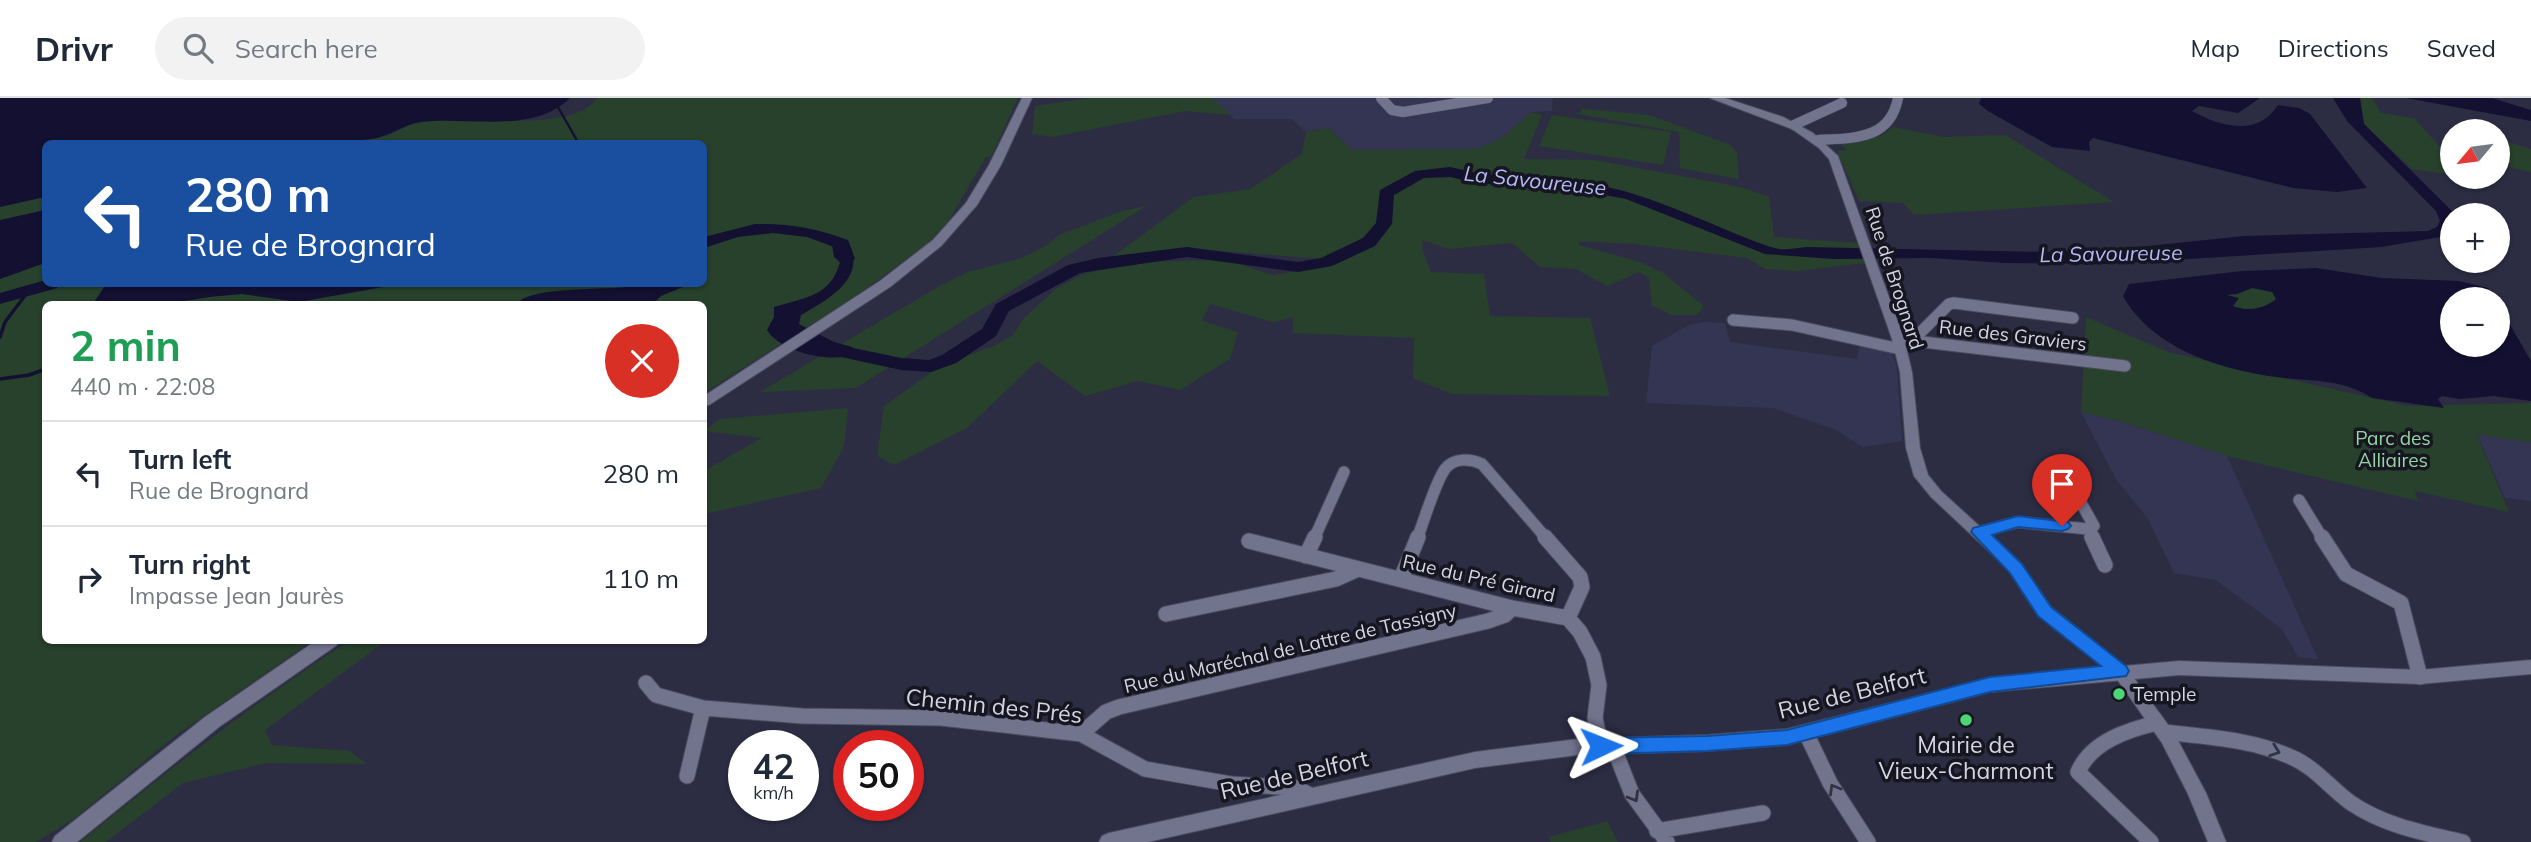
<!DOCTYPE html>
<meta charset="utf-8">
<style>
body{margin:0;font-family:Mulish,sans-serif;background:#f2f2f3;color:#1f2937;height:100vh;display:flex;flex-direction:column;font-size:26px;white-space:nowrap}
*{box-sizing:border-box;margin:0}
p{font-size:23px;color:#747a83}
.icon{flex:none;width:38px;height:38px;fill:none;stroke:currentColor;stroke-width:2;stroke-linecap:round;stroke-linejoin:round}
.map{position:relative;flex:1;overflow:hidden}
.side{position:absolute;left:42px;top:203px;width:665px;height:343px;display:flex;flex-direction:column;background:#fff;border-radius:10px;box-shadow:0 2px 5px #0004}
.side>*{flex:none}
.guide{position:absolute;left:42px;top:42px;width:665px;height:147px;border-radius:10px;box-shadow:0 2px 5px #0004;background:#1a4fa0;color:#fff;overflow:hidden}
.needle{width:46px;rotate:241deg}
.buttons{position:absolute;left:2440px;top:21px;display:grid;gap:14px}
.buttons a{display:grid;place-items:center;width:70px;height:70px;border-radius:50%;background:#fff;box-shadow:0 2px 5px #0004;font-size:35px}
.speed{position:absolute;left:728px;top:632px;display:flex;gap:14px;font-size:35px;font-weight:700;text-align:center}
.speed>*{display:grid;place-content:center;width:91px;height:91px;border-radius:50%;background:#fff;box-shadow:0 2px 5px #0004;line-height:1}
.speed small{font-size:18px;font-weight:400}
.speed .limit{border:10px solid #d22;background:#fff;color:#111}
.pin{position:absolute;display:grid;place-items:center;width:60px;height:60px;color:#fff;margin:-72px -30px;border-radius:50% 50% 50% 0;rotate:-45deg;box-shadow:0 0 7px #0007}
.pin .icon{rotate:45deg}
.me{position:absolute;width:77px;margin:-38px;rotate:88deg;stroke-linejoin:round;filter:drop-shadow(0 0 5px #0008)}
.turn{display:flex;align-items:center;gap:24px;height:147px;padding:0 28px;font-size:32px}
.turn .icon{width:91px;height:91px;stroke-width:2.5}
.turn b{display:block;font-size:49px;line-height:60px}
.round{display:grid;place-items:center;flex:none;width:74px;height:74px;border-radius:37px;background:#f2f2f3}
.headline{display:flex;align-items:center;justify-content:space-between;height:119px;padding:0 28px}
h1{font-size:42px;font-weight:700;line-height:52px;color:#1e9e55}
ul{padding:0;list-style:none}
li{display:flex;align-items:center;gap:21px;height:105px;padding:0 28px;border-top:2px solid #e0e1e3}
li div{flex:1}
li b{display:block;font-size:26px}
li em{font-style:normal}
header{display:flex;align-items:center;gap:42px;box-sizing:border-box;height:98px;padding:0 35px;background:#fff;border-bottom:2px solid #e0e1e3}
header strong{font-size:33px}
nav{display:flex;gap:38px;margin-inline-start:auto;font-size:24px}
.search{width:490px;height:63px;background:#f2f2f3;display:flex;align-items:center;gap:18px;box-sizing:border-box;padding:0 24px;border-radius:38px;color:#747a83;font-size:26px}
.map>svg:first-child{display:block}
.built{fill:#343552}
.green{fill:#27412c}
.water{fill:#131032;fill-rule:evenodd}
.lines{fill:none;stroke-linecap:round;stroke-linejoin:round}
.stream-far1{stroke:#131032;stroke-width:2.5}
.stream{stroke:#131032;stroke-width:3.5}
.river{fill:#131032;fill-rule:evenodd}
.minor-far2-casing{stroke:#4a4b5d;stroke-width:11}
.minor-far1-casing{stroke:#4a4b5d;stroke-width:13}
.minor-casing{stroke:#4a4b5d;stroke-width:17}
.tertiary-casing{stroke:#4a4b5d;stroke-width:2}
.secondary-casing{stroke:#4a4b5d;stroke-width:2}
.minor-far2{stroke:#72748e;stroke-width:10}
.minor-far1{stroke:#72748e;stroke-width:11}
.minor{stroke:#72748e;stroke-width:15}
.tertiary{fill:#72748e;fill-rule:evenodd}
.secondary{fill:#72748e;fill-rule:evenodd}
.oneway{stroke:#323242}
.route{fill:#1a73e8;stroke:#114b97;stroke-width:2}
.poi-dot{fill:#4ed676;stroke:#161621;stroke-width:2.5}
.labels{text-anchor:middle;stroke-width:7;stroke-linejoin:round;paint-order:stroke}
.street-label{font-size:19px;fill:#d4d5e4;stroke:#161621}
.park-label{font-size:19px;fill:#97d4a2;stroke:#161621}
.poi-label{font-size:19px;fill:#d4d5e4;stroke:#161621;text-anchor:start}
.water-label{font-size:21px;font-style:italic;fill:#b5b8fa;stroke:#161621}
.near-street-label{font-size:23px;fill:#d4d5e4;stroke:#161621}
.near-poi-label{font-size:23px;fill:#d4d5e4;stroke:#161621}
</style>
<header>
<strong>Drivr</strong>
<div class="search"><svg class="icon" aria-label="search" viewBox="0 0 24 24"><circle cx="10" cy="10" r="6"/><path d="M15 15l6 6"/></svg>Search here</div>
<nav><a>Map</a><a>Directions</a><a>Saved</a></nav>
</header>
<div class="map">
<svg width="2531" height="744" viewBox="0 0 2531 744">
<rect width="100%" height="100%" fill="#2c2d43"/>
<path class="built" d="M 1212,0 L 1553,0 L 1552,13 L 1531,14 L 1503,39 L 1477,51 L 1436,53 L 1352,52 L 1329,30 L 1306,34 L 1292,21 L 1234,21 Z
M 1703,224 L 1725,225 L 1730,244 L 1857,261 L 1860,243 L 1891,253 L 1897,269 L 1902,343 L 1863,349 L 1834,331 L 1773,310 L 1646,305 L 1652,248 L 1689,227 Z
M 2081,314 L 2123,324 L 2227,358 L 2318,561 L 2298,559 L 2282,531 L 2216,482 L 2174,475 L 2148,421 L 2116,381 Z
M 2477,336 L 2531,344 L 2531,403 L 2505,400 Z"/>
<path class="green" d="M 597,0 L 1018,0 L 991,59 L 986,59 L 949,122 L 928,145 L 862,194 L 704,295 L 704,206 L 46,206 L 46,542 L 312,543 L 175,638 L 75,720 L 36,744 L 0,744 L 0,107 L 45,99 L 46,186 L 704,186 L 704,46 L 298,45 C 325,41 353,45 379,40 C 393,37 406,27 419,24 C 458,16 574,37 597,0 Z
M 1090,0 L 1212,0 L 1231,17 L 1185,13 L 1052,39 L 1032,36 L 1035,8 Z
M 2360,0 L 2372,0 L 2381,15 L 2414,20 L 2452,62 L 2452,77 L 2412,71 L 2364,26 Z
M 1583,11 L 1649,17 L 1731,47 L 1737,55 L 1739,81 L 1680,70 L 1679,34 L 1578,16 Z
M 1531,14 L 1542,17 L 1524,61 L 1594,62 L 1741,89 L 1769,99 L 1774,139 L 1858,145 L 1865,165 L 1796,173 L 1765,171 L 1747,160 L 1634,146 L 1579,143 L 1579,147 L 1640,164 L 1662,174 L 1704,208 L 1697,217 L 1672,217 L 1652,207 L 1649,180 L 1639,174 L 1607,188 L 1576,171 L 1540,169 L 1512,145 L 1448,151 L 1423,142 L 1422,150 L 1431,174 L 1484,176 L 1490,218 L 1590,220 L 1610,298 L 1452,296 L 1413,280 L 1414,240 L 1293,235 L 1293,219 L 1274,224 L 1210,206 L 1202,223 L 1238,234 L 1230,261 L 1180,292 L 1138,283 L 1085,298 L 1037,263 L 967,330 L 894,367 L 877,358 L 884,308 L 940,268 L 994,248 L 1013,237 L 1024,220 L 1056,191 L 1081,177 L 1112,168 L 1146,164 L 1217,162 L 1236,165 L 1272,177 L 1325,168 L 1323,161 L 1186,150 L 1111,160 L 1194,99 L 1250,91 L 1302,56 L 1306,34 L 1329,30 L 1352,52 L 1477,51 L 1503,39 Z
M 1552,17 L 1671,34 L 1663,67 L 1539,48 Z
M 1893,29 L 1944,39 L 2005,37 L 2114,104 L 1914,117 L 1903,105 L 1859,103 L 1837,53 L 1847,52 L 1841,46 L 1880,38 Z
M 2497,40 L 2531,51 L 2531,74 L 2512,70 L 2497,57 Z
M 1146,108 L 856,290 L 760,294 L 938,189 L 968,174 L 1022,160 L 1046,148 L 1059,137 L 1122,113 Z
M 2252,190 L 2273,194 L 2277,201 C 2264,211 2248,213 2232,208 L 2238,200 L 2225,196 L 2237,196 Z
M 2086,219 L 2168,254 L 2408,308 L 2531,305 L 2531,344 L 2477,337 L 2509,414 L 2415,393 L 2418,403 L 2227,358 L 2123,324 L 2081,314 Z
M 848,310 L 844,349 L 821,390 L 704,416 L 704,373 L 762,340 L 704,333 L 720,321 Z
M 350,542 L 386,543 L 265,632 L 272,647 L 350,653 L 367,666 L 267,665 L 183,685 L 106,744 L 80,744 C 168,673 255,604 350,542 Z
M 1607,723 L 1618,744 L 1551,744 L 1549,739 Z"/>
<path class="water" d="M 0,0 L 570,0 C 532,37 468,18 421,24 C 404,26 389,39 371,41 C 264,53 153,46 46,46 L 45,99 L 0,109 Z
M 1981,0 L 2260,0 L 2238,15 L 2199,8 L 2192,13 C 2221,29 2258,39 2278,7 L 2299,10 L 2310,16 L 2367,90 L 2337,94 L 2293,90 L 2093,40 L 2089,44 L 2090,53 L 2052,49 L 1988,13 L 1979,6 Z
M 2333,0 L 2360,0 L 2364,26 L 2456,117 L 2452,117 L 2452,137 L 2381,149 L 2109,166 L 2005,165 L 1931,160 L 1834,161 L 1765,156 L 1626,101 L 1573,91 C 1608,71 1735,141 1779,151 C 1787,152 1797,150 1806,149 L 2051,154 L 2129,150 L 2244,138 L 2428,133 L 2437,129 L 2440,123 L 2436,113 L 2347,23 Z
M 2406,0 L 2492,0 L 2531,12 L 2531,23 Z
M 45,112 L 45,165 L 0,181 L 0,122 Z
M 831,140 L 848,143 C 868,180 829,201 801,217 L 799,226 L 834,244 L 852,249 L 854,256 C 832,266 780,254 767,232 L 774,219 L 774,209 C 803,200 831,199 840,164 L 834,159 Z
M 2316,170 L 2382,180 L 2459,183 L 2488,190 L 2496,201 L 2452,201 L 2452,247 L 2497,247 L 2497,204 L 2531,263 L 2531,303 L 2494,298 L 2460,301 L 2442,298 L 2438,301 L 2444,310 L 2372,300 C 2346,282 2314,283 2284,280 C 2225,273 2154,253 2123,198 L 2129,186 L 2242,173 ZM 2252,190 L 2272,194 L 2276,201 C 2264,211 2248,214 2233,208 L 2239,200 L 2226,197 L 2237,196 Z
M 106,186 L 400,186 L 299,204 L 242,196 L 209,199 L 167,206 L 93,206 Z
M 647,186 L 690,186 L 661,198 L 652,206 L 517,206 C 531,186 619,194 647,186 Z"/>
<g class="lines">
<path class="stream-far1" d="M 558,9 L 579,46
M 26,197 L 29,192"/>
<path class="stream" d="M 0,239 L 5,224 L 27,195
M 0,281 L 29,277 L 46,271"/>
<path class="river" d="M 1450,69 L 1477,75 L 1603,87 L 1611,92 L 1603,97 L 1477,85 L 1450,79 L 1424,80 L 1394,97 L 1392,126 L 1375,148 L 1332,168 L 1298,174 L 1187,159 L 1080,175 L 1009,213 L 996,238 L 956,265 L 931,274 L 901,272 L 818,254 L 816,250 L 825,244 L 901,260 L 929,262 L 942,257 L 982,231 L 996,206 L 1068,167 L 1098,160 L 1187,149 L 1298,164 L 1321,160 L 1363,140 L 1376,125 L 1380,92 L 1415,73 Z
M 755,126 C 788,125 817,130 848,142 L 855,161 L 846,166 L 840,165 L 834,149 L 807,139 L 773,135 L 738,139 L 704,150 L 704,139 Z
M 46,182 L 46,186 L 60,186 L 57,190 L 0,206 L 0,195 Z"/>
<g class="minor-far2-casing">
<path id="minor-far2" d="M 1381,0 L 1392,12 L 1403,14 L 1488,0
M 1794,27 L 1842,5
M 1818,42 C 1854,40 1890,42 1898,0"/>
</g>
<g class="minor-far1-casing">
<path id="minor-far1" d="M 1733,222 L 1792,227 L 1900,251
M 1898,241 L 2125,268
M 1912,243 L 1949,206 L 1954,205 L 2073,220
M 2299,402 L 2323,441
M 2088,431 L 2093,441
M 1979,434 L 2018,424 L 2088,431 L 2094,428 L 2071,387 L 2076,378
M 1314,441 L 1344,374
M 1417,441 C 1424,423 1435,385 1445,371 C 1454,359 1471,361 1482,366 L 1547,441"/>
</g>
<g class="minor-casing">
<path id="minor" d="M 1545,439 L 1580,479 L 1582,489 L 1568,520
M 2092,439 L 2105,467
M 2322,439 L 2346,476 L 2401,505 L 2420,579
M 1249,443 L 1512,510 L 1568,520 L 1580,534 L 1593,559 L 1599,587 L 1595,620 L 1601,648
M 1306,458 L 1315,439
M 1401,481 L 1418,439
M 1166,516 L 1336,481 L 1358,471
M 646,585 L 656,597 L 703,610 L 802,618 L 941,620 L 1081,636 L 1145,671 L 1231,686 L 1296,690 L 1312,698
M 2164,634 C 2207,639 2251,641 2291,659 C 2315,669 2330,690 2351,705 C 2385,728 2424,735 2463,744
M 1806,635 L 1830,685 L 1868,744
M 1081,636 L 1106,614 L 1119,609 L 1488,523 L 1505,517 L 1512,510
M 1613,648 L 1632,696 L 1667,744
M 687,678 L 703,610
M 1657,733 L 1763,715
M 2151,744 L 2078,674 C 2091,644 2127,632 2157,625"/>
</g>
<g class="tertiary-casing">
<path id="tertiary" d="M 1710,0 L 1725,0 L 1783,19 L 1813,35 L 1838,58 L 1904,241 L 1912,274 L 1920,350 L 1928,377 L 1941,393 L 2021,466 L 2051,509 L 2126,569 L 2174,635 L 2206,695 L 2226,744 L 2208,744 L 2188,696 L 2162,645 L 2114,577 L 2039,517 L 2011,474 L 1931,399 L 1914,378 L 1906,350 L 1900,274 L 1892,241 L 1829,61 L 1819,50 L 1792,31 Z"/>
</g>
<g class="secondary-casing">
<path id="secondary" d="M 1022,0 L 1032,0 L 1001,67 L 977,107 L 941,148 L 890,189 L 709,307 L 704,308 L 704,298 L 880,183 L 933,142 L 966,105 L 989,67 Z
M 317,542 L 340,542 L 337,547 L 219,629 L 77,744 L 52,744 L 55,738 L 205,619 Z
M 2531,562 L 2531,576 L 2420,586 L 2179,577 L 1990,594 L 1787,647 L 1707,653 L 1578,657 L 1475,670 L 1148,744 L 1099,744 L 1102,738 L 1109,735 L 1475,654 L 1578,641 L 1707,637 L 1787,631 L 1990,580 L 2179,563 L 2420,572 Z"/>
</g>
<use href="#minor-far2" class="minor-far2"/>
<use href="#minor-far1" class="minor-far1"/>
<use href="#minor" class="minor"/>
<use href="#tertiary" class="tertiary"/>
<use href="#secondary" class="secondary"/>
</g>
<defs><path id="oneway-chevron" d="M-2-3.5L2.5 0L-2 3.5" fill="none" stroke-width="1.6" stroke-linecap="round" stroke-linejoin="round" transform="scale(1.75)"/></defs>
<g class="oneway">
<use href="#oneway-chevron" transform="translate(2275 653) rotate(20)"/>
<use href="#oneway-chevron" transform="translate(1834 691) rotate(-120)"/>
<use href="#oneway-chevron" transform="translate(1634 699) rotate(60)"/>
</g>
<path class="route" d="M 2018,418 L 2068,424 L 2071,428 L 2068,431 L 2062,433 L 2018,429 L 1992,437 L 2022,466 L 2051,509 L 2126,568 L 2129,573 L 2126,578 L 1990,594 L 1787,647 L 1707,653 L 1601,656 L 1594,654 L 1591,648 L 1594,643 L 1601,640 L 1707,638 L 1787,632 L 1990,579 L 2101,568 L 2038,518 L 2010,475 L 1971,434 L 1973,430 Z"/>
<g class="poi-dot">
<circle cx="2119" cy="596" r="7"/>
<circle cx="1966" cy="622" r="7"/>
</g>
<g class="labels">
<g class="street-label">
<text transform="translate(1895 180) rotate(72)" y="7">Rue de Brognard</text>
<text transform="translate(2013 237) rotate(7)" y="7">Rue des Graviers</text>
<text transform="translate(1479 480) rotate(13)" y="7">Rue du Pré Girard</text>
<text transform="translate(1290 550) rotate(-13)" y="7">Rue du Maréchal de Lattre de Tassigny</text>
</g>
<g class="park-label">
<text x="2393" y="347">Parc des<tspan x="2393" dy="22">Alliaires</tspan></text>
</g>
<g class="poi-label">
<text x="2133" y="603">Temple</text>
</g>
<g class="water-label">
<text transform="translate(1535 83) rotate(6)" y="7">La Savoureuse</text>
<text transform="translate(2111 156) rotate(-1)" y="7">La Savoureuse</text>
</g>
<g class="near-street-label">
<text transform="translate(1852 595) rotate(-14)" y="8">Rue de Belfort</text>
<text transform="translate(994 608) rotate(6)" y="8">Chemin des Prés</text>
<text transform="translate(1294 677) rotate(-13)" y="8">Rue de Belfort</text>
</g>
<g class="near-poi-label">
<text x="1966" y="655">Mairie de<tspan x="1966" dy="26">Vieux-Charmont</tspan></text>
</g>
</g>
</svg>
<div class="buttons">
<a><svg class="needle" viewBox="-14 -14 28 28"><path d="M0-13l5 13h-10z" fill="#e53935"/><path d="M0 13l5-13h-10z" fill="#747a83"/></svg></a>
<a>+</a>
<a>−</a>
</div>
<div class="speed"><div>42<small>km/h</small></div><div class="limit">50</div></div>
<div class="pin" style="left:2062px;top:428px;background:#d93025"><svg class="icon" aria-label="arrive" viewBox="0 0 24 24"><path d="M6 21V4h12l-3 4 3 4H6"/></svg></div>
<svg class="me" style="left:1601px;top:648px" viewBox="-20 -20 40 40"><path d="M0-17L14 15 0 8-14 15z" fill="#1a73e8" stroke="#fff" stroke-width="4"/></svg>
<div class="guide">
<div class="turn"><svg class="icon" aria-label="left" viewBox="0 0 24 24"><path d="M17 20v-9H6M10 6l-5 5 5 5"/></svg><div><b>280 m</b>Rue de Brognard</div></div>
</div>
<section class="side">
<div class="headline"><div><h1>2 min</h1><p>440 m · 22:08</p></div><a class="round" style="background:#d93025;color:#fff"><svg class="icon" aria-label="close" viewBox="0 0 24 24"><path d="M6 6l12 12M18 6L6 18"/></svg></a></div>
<ul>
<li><svg class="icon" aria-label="left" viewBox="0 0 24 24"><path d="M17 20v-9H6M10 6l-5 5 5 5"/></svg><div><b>Turn left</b><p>Rue de Brognard</p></div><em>280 m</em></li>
<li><svg class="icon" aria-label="right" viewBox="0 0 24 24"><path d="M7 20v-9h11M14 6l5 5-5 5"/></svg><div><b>Turn right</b><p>Impasse Jean Jaurès</p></div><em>110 m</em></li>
</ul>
</section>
</div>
